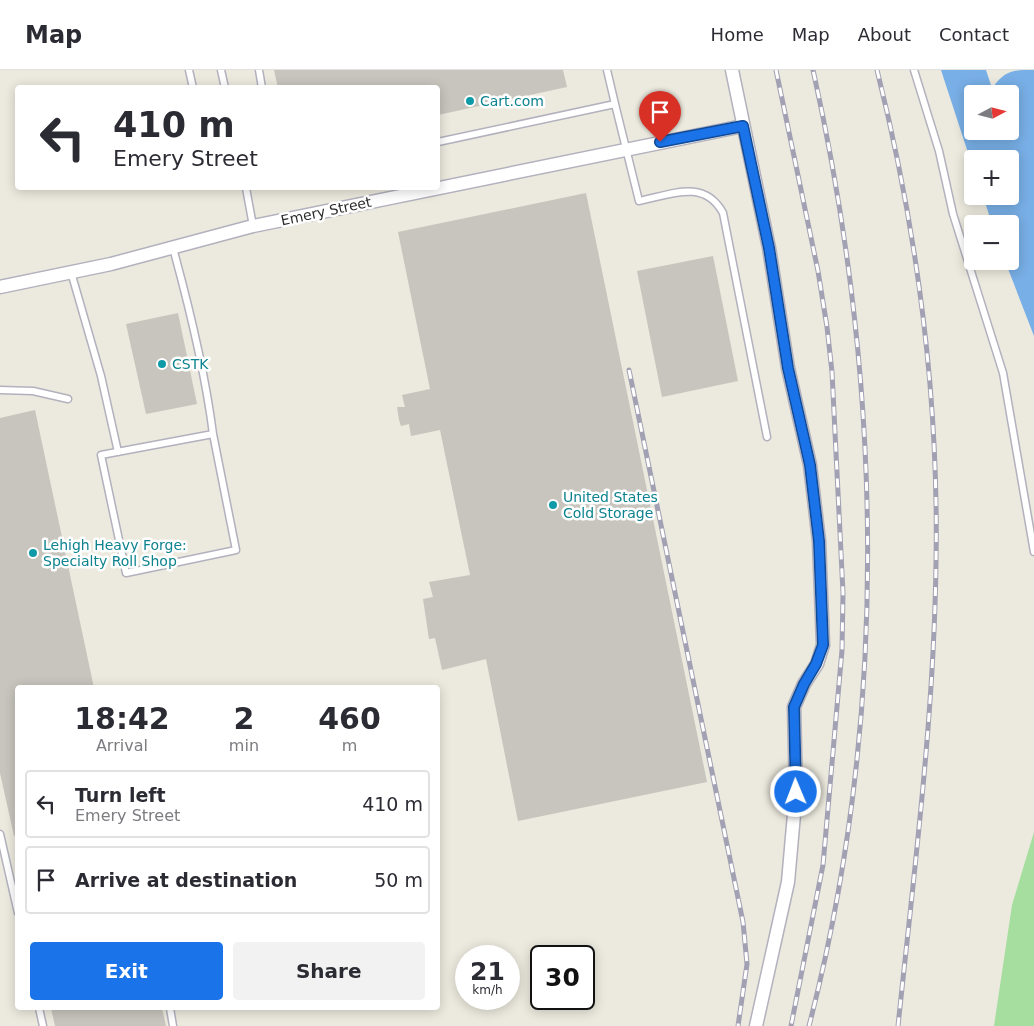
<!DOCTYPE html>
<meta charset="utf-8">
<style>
body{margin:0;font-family:"DejaVu Sans",sans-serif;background:#f2f2f3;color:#2b2b33;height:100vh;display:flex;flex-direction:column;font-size:19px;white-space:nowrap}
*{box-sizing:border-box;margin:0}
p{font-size:16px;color:#7c7c81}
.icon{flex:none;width:28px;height:28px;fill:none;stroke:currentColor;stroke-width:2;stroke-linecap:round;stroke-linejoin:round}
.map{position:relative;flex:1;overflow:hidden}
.side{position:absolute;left:15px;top:615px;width:425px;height:325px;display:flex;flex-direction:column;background:#fff;border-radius:5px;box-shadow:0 2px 12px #0003}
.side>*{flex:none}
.top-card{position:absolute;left:15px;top:15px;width:425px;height:105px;border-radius:5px;box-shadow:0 2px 12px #0003;background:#fff;color:#2b2b33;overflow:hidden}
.needle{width:32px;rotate:83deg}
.fabs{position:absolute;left:964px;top:15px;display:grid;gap:10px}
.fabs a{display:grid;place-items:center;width:55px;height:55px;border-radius:5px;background:#fff;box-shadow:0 2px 12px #0003;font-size:25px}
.speed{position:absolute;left:455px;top:875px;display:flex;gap:10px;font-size:25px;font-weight:700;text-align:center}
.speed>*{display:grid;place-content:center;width:65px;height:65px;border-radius:50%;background:#fff;box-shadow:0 2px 12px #0003;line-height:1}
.speed small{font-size:12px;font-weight:400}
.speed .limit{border:2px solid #111;border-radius:8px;background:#fff;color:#111}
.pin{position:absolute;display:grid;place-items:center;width:42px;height:42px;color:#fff;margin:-51px -21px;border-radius:50% 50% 50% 0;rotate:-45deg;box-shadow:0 0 5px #0007}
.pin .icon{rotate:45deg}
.me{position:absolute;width:55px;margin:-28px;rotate:359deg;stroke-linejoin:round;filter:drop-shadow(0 0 4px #0008)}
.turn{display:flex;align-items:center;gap:18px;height:105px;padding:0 15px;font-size:22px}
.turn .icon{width:65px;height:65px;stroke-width:2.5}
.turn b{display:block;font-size:35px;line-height:42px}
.eta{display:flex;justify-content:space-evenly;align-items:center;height:85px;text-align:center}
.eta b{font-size:30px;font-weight:700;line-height:35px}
.cta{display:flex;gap:10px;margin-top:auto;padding:10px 15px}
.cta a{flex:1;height:58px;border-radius:5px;background:#1a73e8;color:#fff;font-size:20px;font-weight:700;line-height:58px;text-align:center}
.cta a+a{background:#f2f2f3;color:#2b2b33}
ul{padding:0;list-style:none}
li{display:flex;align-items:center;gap:15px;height:68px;margin:0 10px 8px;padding:0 5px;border:2px solid #e1e1e2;border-radius:5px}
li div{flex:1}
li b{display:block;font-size:19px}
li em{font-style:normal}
header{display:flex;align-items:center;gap:30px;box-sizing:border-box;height:70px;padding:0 25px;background:#fff;border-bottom:1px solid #e1e1e2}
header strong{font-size:24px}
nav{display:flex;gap:28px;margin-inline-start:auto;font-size:18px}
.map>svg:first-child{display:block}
.green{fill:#a5de9e}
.water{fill:#78afe6;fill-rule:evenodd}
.building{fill:#c7c5bd}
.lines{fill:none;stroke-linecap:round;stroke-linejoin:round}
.lane-casing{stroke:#b2b1bd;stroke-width:9}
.street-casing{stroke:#b2b1bd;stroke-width:15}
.lane{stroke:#fff;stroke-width:6}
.street{stroke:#fff;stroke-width:12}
.rail-casing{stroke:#a2a1b4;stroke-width:5}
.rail{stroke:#fff;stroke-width:3;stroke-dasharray:9;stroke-linecap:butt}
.route-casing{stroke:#114b97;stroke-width:12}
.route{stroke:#1a73e8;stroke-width:9}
.culture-dot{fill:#0f9aa8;stroke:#fff;stroke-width:2}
.labels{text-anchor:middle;stroke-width:5;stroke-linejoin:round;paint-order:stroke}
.culture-label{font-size:14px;fill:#0d838f;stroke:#fff;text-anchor:start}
.street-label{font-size:14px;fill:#2b2b2b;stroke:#fff}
</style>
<header>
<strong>Map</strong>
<nav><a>Home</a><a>Map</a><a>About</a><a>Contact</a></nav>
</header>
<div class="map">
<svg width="1034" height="956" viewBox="0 0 1034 956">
<rect width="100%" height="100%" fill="#ece9de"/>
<path class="green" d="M 1034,762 L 1034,956 L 994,956 L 1012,835 Z"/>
<path class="water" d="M 941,0 L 986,0 L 992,18 C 1006,0 1011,0 1034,0 L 1034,266 L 1005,191 L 1010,191 L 1010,154 L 992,154 L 983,126 L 1010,126 L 1010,89 L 972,89 L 972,95 ZM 972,24 L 1010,24 L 1010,61 L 972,61 Z"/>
<path class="building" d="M 274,0 L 563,0 L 567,17 L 438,45 L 438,18 L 278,18 Z
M 586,123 L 707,712 L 518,751 L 486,589 L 442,600 L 435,568 L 429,569 L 423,529 L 433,527 L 429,512 L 470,505 L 440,360 L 411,366 L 409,354 L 401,356 L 399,350 L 397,337 L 405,337 L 402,325 L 430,319 L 398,162 Z
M 713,186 L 738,311 L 662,327 L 637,201 Z
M 178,243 L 197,334 L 146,344 L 126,254 Z
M 35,340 L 94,618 L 18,618 L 18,765 L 14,766 L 0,703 L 0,348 Z
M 51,938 L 162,938 L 166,956 L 55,956 Z"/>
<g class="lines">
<g class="lane-casing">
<path id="lane" d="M 189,0 L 193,18
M 221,0 L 225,18
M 259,0 L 262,18
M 914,0 L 939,81 L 953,144 L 1003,303 L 1034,482
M 615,34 L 639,131 C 670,125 704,108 723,143 L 767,367
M 438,72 L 615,34 L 607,0
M 246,118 L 253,156
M 173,178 C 190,240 205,301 213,364
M 71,202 L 101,306 L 118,382
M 0,320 L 33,321 L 68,329
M 213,364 L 236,480 L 126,503 L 101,385 Z
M 0,764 L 18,843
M 39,938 L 43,956
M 170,938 L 173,956"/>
</g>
<g class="street-casing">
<path id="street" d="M 732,0 L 769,178 L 788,298 L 810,395 L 819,471 L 823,575 L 817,594 L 804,614 L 794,637 L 796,722 L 788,812 L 756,956
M 0,217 L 111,194 L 253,156 L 743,56"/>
</g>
<use href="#lane" class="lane"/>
<use href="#street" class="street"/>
<g class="rail-casing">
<path id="rail" d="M 776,0 L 818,201 L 827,257 L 832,302 L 843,523 L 842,580 L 823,795 L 791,956
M 877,0 C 917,160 939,328 936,493 C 934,648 914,802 898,956
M 629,300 L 743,852 L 747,894 L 738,956
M 809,956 C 890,643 883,314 813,0"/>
</g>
<use href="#rail" class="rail"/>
</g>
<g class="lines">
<g class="route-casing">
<path id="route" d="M 660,72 L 743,56 L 769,178 L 788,298 L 810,395 L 819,471 L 823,575 L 816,594 L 804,614 L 794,637 L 796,722"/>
</g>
<use href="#route" class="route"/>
</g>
<g class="culture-dot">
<circle cx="470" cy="31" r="5"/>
<circle cx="162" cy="294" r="5"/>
<circle cx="553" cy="435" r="5"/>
<circle cx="33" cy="483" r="5"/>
</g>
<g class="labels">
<g class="culture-label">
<text x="480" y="36">Cart.com</text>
<text x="172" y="299">CSTK</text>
<text x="563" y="432">United States<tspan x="563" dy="16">Cold Storage</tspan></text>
<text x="43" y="480">Lehigh Heavy Forge:<tspan x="43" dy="16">Specialty Roll Shop</tspan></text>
</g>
<g class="street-label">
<text transform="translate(326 141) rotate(-12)" y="5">Emery Street</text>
</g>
</g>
</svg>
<div class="fabs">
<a><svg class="needle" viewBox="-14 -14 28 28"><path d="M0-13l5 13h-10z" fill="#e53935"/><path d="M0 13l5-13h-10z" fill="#7c7c81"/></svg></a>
<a>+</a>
<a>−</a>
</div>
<div class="speed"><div>21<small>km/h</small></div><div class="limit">30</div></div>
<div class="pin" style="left:660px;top:72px;background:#d93025"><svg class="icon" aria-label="arrive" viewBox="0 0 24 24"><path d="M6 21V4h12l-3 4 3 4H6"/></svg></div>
<svg class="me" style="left:796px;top:722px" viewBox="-20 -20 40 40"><circle r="17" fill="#1a73e8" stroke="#fff" stroke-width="3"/><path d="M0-11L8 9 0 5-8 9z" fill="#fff"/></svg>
<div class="top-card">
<div class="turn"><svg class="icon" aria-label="left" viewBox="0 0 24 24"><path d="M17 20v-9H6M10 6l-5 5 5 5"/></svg><div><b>410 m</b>Emery Street</div></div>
</div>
<section class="side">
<div class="eta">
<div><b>18:42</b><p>Arrival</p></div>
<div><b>2</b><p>min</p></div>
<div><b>460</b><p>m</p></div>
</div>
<ul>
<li><svg class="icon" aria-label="left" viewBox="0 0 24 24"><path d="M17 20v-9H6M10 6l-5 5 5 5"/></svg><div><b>Turn left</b><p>Emery Street</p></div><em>410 m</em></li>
<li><svg class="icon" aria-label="arrive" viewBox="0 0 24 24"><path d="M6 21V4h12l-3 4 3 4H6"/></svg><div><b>Arrive at destination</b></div><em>50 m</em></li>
</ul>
<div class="cta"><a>Exit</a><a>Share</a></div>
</section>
</div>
